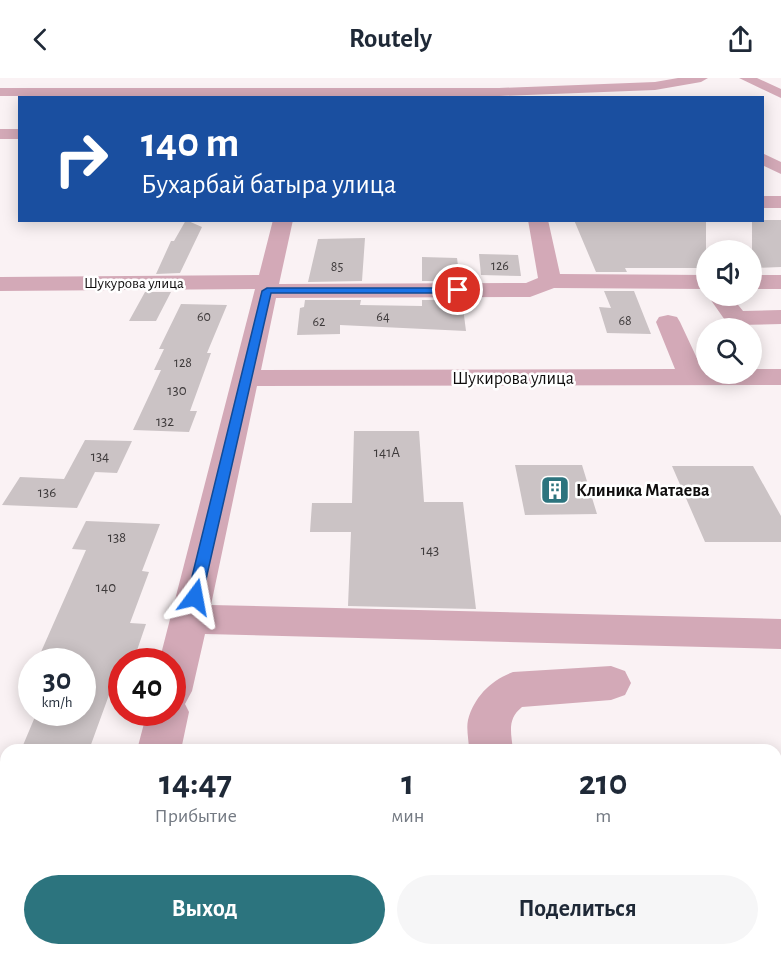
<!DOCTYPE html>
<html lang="ru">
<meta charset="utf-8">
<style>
body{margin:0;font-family:"Alegreya Sans",sans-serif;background:#f6f6f7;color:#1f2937;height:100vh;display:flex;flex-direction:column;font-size:22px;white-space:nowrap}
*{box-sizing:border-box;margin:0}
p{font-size:20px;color:#747a83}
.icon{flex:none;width:33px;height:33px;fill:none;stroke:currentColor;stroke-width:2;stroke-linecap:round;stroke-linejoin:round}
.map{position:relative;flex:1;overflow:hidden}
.drawer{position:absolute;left:0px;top:666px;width:782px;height:212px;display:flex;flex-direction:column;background:#fff;border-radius:18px 18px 0 0;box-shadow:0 3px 15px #0003}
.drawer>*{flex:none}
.guide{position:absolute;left:18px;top:18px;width:746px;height:126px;border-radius:0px;box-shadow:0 3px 15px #0003;background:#1a4fa0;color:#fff;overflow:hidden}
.fabs{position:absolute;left:696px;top:162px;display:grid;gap:12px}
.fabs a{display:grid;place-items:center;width:66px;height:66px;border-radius:50%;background:#fff;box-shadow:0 3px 15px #0003;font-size:30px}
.speed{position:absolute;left:18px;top:570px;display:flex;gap:12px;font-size:30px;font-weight:700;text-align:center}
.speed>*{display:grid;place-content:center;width:78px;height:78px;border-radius:50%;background:#fff;box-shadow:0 3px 15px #0003;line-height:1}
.speed small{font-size:15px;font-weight:400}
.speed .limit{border:9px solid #d22;background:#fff;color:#111}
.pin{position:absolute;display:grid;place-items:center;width:51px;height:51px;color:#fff;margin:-26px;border:3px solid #fff;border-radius:50%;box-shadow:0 2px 6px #0007}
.me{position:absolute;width:66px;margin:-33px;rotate:13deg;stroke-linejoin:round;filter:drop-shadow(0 0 4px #0008)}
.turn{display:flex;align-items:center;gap:21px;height:126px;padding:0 24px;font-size:27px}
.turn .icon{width:78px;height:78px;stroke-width:2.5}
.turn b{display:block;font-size:42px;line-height:51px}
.eta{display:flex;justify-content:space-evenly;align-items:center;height:102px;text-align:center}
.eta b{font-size:36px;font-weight:700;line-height:42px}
.primary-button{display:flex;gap:12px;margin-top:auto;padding:12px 24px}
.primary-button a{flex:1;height:69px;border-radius:36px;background:#2c747e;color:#fff;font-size:24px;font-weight:700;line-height:69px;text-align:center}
.primary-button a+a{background:#f6f6f7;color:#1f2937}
header{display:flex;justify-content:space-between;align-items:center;height:78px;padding:0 24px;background:#fff;font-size:27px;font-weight:700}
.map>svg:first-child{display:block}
.building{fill:#cbc3c5}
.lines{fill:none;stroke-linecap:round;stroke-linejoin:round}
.minor{fill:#d3a9b7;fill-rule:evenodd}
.route{fill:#1a73e8;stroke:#114b97;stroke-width:1.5}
.labels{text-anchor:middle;stroke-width:5;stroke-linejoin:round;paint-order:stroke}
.far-number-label{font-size:14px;fill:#3e3a3b}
.far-street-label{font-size:15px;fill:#0f0d0d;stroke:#fff}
.number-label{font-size:15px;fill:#3e3a3b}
.street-label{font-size:18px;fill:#0f0d0d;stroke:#fff}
.poi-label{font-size:18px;font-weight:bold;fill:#0f0d0d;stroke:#fff;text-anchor:start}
</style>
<header><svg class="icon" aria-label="back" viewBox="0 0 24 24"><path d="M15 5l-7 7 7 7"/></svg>Routely<svg class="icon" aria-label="share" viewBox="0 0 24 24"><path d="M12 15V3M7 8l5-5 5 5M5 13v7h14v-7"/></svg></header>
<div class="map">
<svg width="781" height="877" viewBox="0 0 781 877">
<rect width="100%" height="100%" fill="#faf2f4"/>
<path class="building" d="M 186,142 L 202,149 L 180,195 L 156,196 L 171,163 L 174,163 Z
M 574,142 L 706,142 L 706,190 L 625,190 L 627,194 L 596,194 Z
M 752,142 L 781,142 L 781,189 L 752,190 Z
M 365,160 L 362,203 L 308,204 L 318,161 Z
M 479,176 L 518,177 L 521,198 L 481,197 Z
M 422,179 L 457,180 L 460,203 L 422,203 Z
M 604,213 L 634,213 L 651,256 L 607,255 L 599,229 L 611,230 Z
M 145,214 L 171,214 L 156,243 L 129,243 Z
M 305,222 L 361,222 L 360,227 L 422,228 L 422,222 L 462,222 L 466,253 L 340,247 L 340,256 L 297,257 L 300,230 L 304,229 Z
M 181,226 L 227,227 L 207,275 L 211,275 L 190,333 L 197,333 L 189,354 L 133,352 L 161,292 L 154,292 L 164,271 L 159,271 Z
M 354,353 L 419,353 L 424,424 L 463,424 L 476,531 L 348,528 L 351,454 L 310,454 L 312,425 L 352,425 Z
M 85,362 L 132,363 L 117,395 L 95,394 L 77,430 L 2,427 L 20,399 L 64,401 Z
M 515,387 L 582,387 L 597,436 L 525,437 Z
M 672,388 L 753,388 L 781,438 L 781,464 L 705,464 Z
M 86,443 L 160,446 L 142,493 L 149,494 L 130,545 L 146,546 L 133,584 L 121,584 L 89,672 L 21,672 L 37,634 L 82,634 L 82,584 L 37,583 L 86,472 L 72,471 Z"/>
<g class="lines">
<path class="minor" d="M 678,0 L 708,0 L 701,4 L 655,12 L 499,18 L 0,18 L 0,10 L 499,10 L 655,4 Z
M 739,0 L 757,0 L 781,11 L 781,20 Z
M 0,51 L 20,51 L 20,61 L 0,61 Z
M 762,75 L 781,84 L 781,96 L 762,87 Z
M 762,118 L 781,118 L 781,130 L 762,130 Z
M 273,142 L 293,142 L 279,206 L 526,205 L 538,200 L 528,142 L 548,142 L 560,196 L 706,197 L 706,211 L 554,210 L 530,219 L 276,220 L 261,292 L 675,291 L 656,244 L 659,239 L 668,237 L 677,239 L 680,244 L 702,291 L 706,291 L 706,296 L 752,296 L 752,291 L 781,291 L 781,307 L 257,308 L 211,527 L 781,541 L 781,571 L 205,556 L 192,613 L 185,626 L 189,634 L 181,672 L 137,672 L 147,634 L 172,634 L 172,584 L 159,584 L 255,211 L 0,213 L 0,199 L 259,197 Z
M 752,197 L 781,197 L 781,211 L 752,211 Z
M 708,218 L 731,218 L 743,233 L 781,232 L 781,246 L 736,247 L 727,245 Z
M 611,588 L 625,593 L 631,605 L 625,617 L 611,622 L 522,629 C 507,641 511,654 513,672 L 469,672 C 469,663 466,651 468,642 C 474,619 491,602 513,594 Z
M 86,872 L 138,872 L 137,877 L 85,877 Z
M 444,872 L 506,872 L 504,877 L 442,877 Z"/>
</g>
<path class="route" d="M 267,210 L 458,210 L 463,212 L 458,215 L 271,215 L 202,519 L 200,523 L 189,523 L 187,519 L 262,213 Z"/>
<defs>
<g id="building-square" transform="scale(1.5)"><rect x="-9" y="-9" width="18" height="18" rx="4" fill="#2c747e" stroke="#fff"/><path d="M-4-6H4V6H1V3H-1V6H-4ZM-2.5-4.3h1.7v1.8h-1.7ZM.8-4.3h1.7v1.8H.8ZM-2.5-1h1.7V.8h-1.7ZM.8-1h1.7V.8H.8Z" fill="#fff"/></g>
</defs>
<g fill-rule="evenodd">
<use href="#building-square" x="555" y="412"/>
</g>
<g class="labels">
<g class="far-number-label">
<text x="500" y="192">126</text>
<text x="337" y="193">85</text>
<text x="204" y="243">60</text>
<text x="383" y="243">64</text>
<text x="625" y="247">68</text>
<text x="319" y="248">62</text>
<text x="183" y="289">128</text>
</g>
<g class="far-street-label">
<text x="134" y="210">Шукурова улица</text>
</g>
<g class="number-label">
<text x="177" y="317">130</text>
<text x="165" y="348">132</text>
<text x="387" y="379">141А</text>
<text x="100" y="383">134</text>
<text x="47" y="419">136</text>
<text x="117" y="464">138</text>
<text x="430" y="477">143</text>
<text x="106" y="514">140</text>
</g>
<g class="street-label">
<text x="513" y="306">Шукирова улица</text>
</g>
<g class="poi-label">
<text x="576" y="418">Клиника Матаева</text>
</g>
</g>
</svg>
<div class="fabs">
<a><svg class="icon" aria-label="sound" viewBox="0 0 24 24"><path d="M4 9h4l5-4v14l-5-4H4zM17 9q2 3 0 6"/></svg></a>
<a><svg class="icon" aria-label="search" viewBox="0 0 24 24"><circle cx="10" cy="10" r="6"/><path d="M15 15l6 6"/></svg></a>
</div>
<div class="speed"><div>30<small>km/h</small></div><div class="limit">40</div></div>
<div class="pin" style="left:458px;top:212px;background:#d93025"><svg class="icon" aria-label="arrive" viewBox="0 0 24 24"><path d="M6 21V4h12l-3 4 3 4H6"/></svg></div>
<svg class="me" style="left:195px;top:519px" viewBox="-20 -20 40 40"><path d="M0-17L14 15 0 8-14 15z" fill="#1a73e8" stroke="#fff" stroke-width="4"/></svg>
<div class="guide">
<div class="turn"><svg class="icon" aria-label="right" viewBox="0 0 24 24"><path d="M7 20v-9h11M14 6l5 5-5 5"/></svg><div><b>140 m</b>Бухарбай батыра улица</div></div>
</div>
<section class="drawer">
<div class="eta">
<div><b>14:47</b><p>Прибытие</p></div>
<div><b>1</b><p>мин</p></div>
<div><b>210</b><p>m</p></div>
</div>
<div class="primary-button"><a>Выход</a><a>Поделиться</a></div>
</section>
</div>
